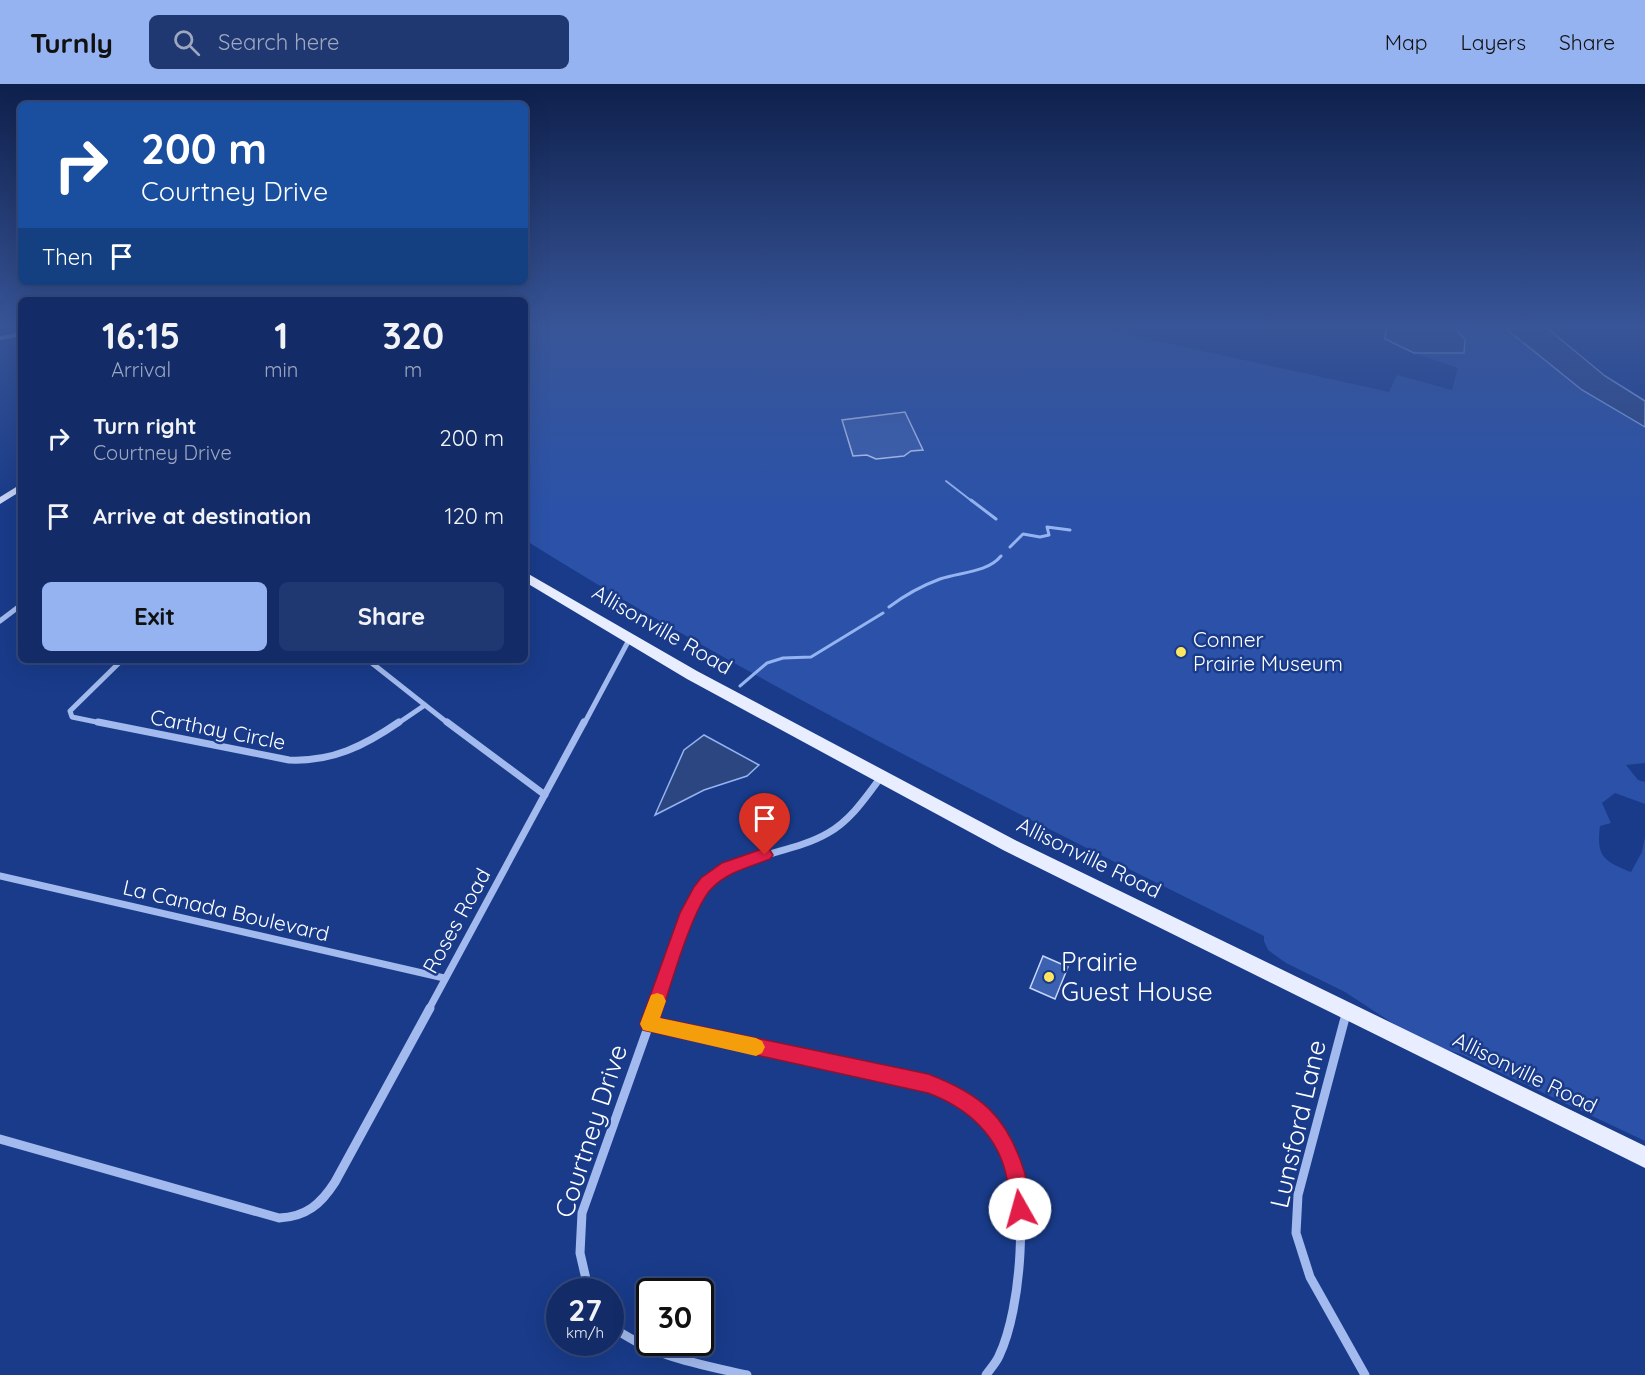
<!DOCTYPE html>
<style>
body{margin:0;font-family:Quicksand,sans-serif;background:#203871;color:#f1f3f6;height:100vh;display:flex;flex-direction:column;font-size:22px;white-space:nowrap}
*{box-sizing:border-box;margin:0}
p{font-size:20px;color:#9da7c0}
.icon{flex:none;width:33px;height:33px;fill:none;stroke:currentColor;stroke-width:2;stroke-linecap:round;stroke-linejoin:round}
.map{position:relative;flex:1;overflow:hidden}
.drawer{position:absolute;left:18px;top:213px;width:510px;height:366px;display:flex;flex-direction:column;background:#132c68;border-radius:9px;box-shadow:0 6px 24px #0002,0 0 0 2px #32487c}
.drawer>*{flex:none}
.banner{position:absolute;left:18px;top:18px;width:510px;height:183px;border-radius:9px;box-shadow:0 6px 24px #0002,0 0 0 2px #32487c;background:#1a4fa0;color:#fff;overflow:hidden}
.speed{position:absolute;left:546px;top:1194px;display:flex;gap:12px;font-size:30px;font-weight:700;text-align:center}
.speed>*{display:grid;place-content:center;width:78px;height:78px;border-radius:50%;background:#132c68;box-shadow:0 6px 24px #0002,0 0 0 2px #32487c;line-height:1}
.speed small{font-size:15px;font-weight:400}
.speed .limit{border:3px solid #111;border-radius:9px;background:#fff;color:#111}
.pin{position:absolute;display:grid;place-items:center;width:51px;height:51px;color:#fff;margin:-62px -26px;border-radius:50% 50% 50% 0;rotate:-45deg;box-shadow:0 0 6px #0007}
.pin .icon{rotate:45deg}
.me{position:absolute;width:66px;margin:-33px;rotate:353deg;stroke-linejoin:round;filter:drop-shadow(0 0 4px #0008)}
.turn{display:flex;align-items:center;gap:21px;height:126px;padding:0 24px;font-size:27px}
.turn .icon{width:78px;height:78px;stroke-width:2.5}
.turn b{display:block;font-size:42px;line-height:51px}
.then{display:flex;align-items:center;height:57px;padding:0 24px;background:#0003;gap:12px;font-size:22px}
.eta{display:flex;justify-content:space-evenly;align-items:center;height:102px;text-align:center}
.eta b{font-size:36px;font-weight:700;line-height:42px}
.action{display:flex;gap:12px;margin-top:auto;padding:12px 24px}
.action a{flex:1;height:69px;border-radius:9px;background:#95b2f1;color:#111;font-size:24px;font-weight:700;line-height:69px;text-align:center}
.action a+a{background:#203871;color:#f1f3f6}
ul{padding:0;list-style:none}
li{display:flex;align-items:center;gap:18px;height:78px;padding:0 24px}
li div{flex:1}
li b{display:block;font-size:22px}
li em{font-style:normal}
header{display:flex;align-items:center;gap:36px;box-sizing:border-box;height:84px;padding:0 30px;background:#95b2f1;color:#111}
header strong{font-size:28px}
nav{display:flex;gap:33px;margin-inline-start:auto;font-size:21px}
.search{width:420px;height:54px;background:#203871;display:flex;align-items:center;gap:15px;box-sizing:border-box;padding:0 21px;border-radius:9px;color:#9da7c0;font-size:22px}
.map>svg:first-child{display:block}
.green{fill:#2b52a8}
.water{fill:#2c4681;stroke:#94b3f0;stroke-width:1.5}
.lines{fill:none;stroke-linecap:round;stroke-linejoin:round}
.stream-far1{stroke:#94b3f0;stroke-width:2}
.stream{stroke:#94b3f0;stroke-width:3}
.building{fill:#3d61b1;stroke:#c7d7fa;stroke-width:1.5}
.street-far3{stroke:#a2baed;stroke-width:4}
.street-far2{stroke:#a2baed;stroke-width:5}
.street-far1{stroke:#a2baed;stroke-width:7}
.street{stroke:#a2baed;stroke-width:9}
.secondary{fill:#cfdbfa;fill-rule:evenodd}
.primary{fill:#e8eeff;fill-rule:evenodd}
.route{fill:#e11d48;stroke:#92132f;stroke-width:1.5}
.slow{fill:#f59e0b}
.poi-dot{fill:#ffe65e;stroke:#193b8a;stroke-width:2}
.labels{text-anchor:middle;stroke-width:5;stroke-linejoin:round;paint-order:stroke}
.street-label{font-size:21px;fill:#fff;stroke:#193b8a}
.poi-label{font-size:21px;fill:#fff;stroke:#193b8a;text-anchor:start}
.near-poi-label{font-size:26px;fill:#fff;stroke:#193b8a;text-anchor:start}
.near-street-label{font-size:26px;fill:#fff;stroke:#193b8a}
</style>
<header>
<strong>Turnly</strong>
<div class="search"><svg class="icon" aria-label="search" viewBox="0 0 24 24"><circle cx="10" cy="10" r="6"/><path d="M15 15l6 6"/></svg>Search here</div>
<nav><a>Map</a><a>Layers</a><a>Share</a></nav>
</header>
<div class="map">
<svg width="1645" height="1291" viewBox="0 0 1645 1291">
<rect width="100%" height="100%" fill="#193b8a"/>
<path class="green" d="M 525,244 L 1098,244 L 1389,308 L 1397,291 L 1452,306 L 1458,284 L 1414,269 L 1464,269 L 1465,256 L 1455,244 L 1505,244 L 1582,306 L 1645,343 L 1645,679 L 1626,681 L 1638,696 L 1645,698 L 1645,720 L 1615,709 L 1602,719 L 1611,739 L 1600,742 C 1596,773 1604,777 1631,788 L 1642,768 L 1645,753 L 1645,1057 L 1461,970 L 1423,959 L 1345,908 L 1286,879 L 1268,866 L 1264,857 L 1264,852 C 1014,728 762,604 525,456 Z"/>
<path class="water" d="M 1386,244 L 1455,244 L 1465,256 L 1464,269 L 1414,269 L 1385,255 Z
M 1505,244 L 1547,244 L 1605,292 L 1645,317 L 1645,343 L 1582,306 Z
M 704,651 L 759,681 L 747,692 L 704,706 L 655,731 L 684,666 Z"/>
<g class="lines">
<path class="stream-far1" d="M 946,397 L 973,418"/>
<path class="stream" d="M 971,416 L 996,435
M 1010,463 L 1023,450 L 1040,453 L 1049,451 L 1047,443 L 1070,446
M 889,523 C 905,511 921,502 940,495 C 960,488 987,489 1001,472
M 740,602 L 767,579 L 783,574 L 811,573 L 883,529"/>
</g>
<path class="building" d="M 905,328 L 923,366 L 911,367 L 904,372 L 876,375 L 867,371 L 853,372 L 842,336 Z
M 1043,872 L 1068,883 L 1055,915 L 1030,904 Z"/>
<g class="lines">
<path class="street-far3" d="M 0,254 L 21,250"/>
<path class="street-far2" d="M 0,537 L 21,521
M 368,576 L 449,640
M 106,640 L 72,633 L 70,627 L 122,576
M 397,640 L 425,621
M 584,640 L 630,554"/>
<path class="street-far1" d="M 98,638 L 289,676 C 332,678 364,662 399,638
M 447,638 L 545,711
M 0,792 L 444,894
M 429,925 L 584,638
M 655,925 C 663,901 672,876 681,852 C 685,841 687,828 693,818 C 721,769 785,774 828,749 C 851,736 866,713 881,693"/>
<path class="street" d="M 1346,930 L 1298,1111 L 1296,1149 L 1310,1193 L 1365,1291
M 649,940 L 928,1000 C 961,1012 993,1032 1008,1065 C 1029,1113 1022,1224 999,1272 C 996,1279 990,1285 986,1291
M 0,1055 L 279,1134 C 306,1133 321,1120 335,1098 L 430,924
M 589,1208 L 580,1169 L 582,1129 L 655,924
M 610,1241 C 650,1272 699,1280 747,1291"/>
<path class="secondary" d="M 21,400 L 21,407 L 0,420 L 0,413 Z"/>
<path class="primary" d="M 525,488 L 697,587 L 1015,756 L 1645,1062 L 1645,1084 L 1003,766 L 687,595 L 525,498 Z"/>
</g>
<linearGradient id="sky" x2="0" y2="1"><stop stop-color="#0e204c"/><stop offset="0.57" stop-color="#385598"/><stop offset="1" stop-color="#385598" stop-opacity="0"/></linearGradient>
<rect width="1645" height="425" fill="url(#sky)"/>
<path class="route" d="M 765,764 L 770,766 L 773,771 L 770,775 C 749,783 728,788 712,804 C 692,824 670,904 660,934 L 928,990 C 981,1010 1007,1032 1024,1087 C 1028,1100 1033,1119 1028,1132 L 1020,1135 L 1013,1132 C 1008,1120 1009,1107 1007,1095 C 999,1052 968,1024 928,1009 L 643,946 L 640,940 L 680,829 L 694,803 L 701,794 L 722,779 Z"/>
<path class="slow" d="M 657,909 L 663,911 L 666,917 L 660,934 L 756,954 L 762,957 L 765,963 L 762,969 L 756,972 L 643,946 L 640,940 L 651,911 Z"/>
<g class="poi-dot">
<circle cx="1181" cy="568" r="6"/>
<circle cx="1049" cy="893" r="6"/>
</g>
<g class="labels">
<g class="street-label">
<text transform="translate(662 546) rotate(30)" y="7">Allisonville Road</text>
<text transform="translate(218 646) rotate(11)" y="7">Carthay Circle</text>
<text transform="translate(1089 774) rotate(26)" y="7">Allisonville Road</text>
<text transform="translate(226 827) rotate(13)" y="7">La Canada Boulevard</text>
<text transform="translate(457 837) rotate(-61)" y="7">Roses Road</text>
<text transform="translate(1525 989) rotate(26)" y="7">Allisonville Road</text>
</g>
<g class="poi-label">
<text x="1193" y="563">Conner<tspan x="1193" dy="24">Prairie Museum</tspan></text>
</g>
<g class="near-poi-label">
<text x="1061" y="887">Prairie<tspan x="1061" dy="30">Guest House</tspan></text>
</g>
<g class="near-street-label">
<text transform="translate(1298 1040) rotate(-77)" y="9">Lunsford Lane</text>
<text transform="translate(591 1047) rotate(-72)" y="9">Courtney Drive</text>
</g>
</g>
</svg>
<div class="speed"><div>27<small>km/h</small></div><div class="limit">30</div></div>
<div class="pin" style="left:765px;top:771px;background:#d93025"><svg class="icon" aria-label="arrive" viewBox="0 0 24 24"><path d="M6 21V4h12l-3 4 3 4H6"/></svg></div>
<svg class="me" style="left:1020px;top:1125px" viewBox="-20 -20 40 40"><circle r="19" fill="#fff"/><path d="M0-13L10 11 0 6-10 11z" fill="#e11d48"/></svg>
<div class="banner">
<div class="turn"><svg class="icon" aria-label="right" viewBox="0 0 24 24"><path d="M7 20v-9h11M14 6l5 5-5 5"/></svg><div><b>200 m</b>Courtney Drive</div></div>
<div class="then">Then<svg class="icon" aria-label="arrive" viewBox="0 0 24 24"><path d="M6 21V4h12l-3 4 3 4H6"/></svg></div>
</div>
<section class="drawer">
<div class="eta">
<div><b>16:15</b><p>Arrival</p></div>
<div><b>1</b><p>min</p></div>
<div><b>320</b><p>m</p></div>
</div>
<ul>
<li><svg class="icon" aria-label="right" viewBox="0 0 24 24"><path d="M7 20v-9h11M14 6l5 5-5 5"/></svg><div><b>Turn right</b><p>Courtney Drive</p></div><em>200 m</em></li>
<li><svg class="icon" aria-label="arrive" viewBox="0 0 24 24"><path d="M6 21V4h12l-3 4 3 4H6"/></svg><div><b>Arrive at destination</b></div><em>120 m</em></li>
</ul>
<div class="action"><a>Exit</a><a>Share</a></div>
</section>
</div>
